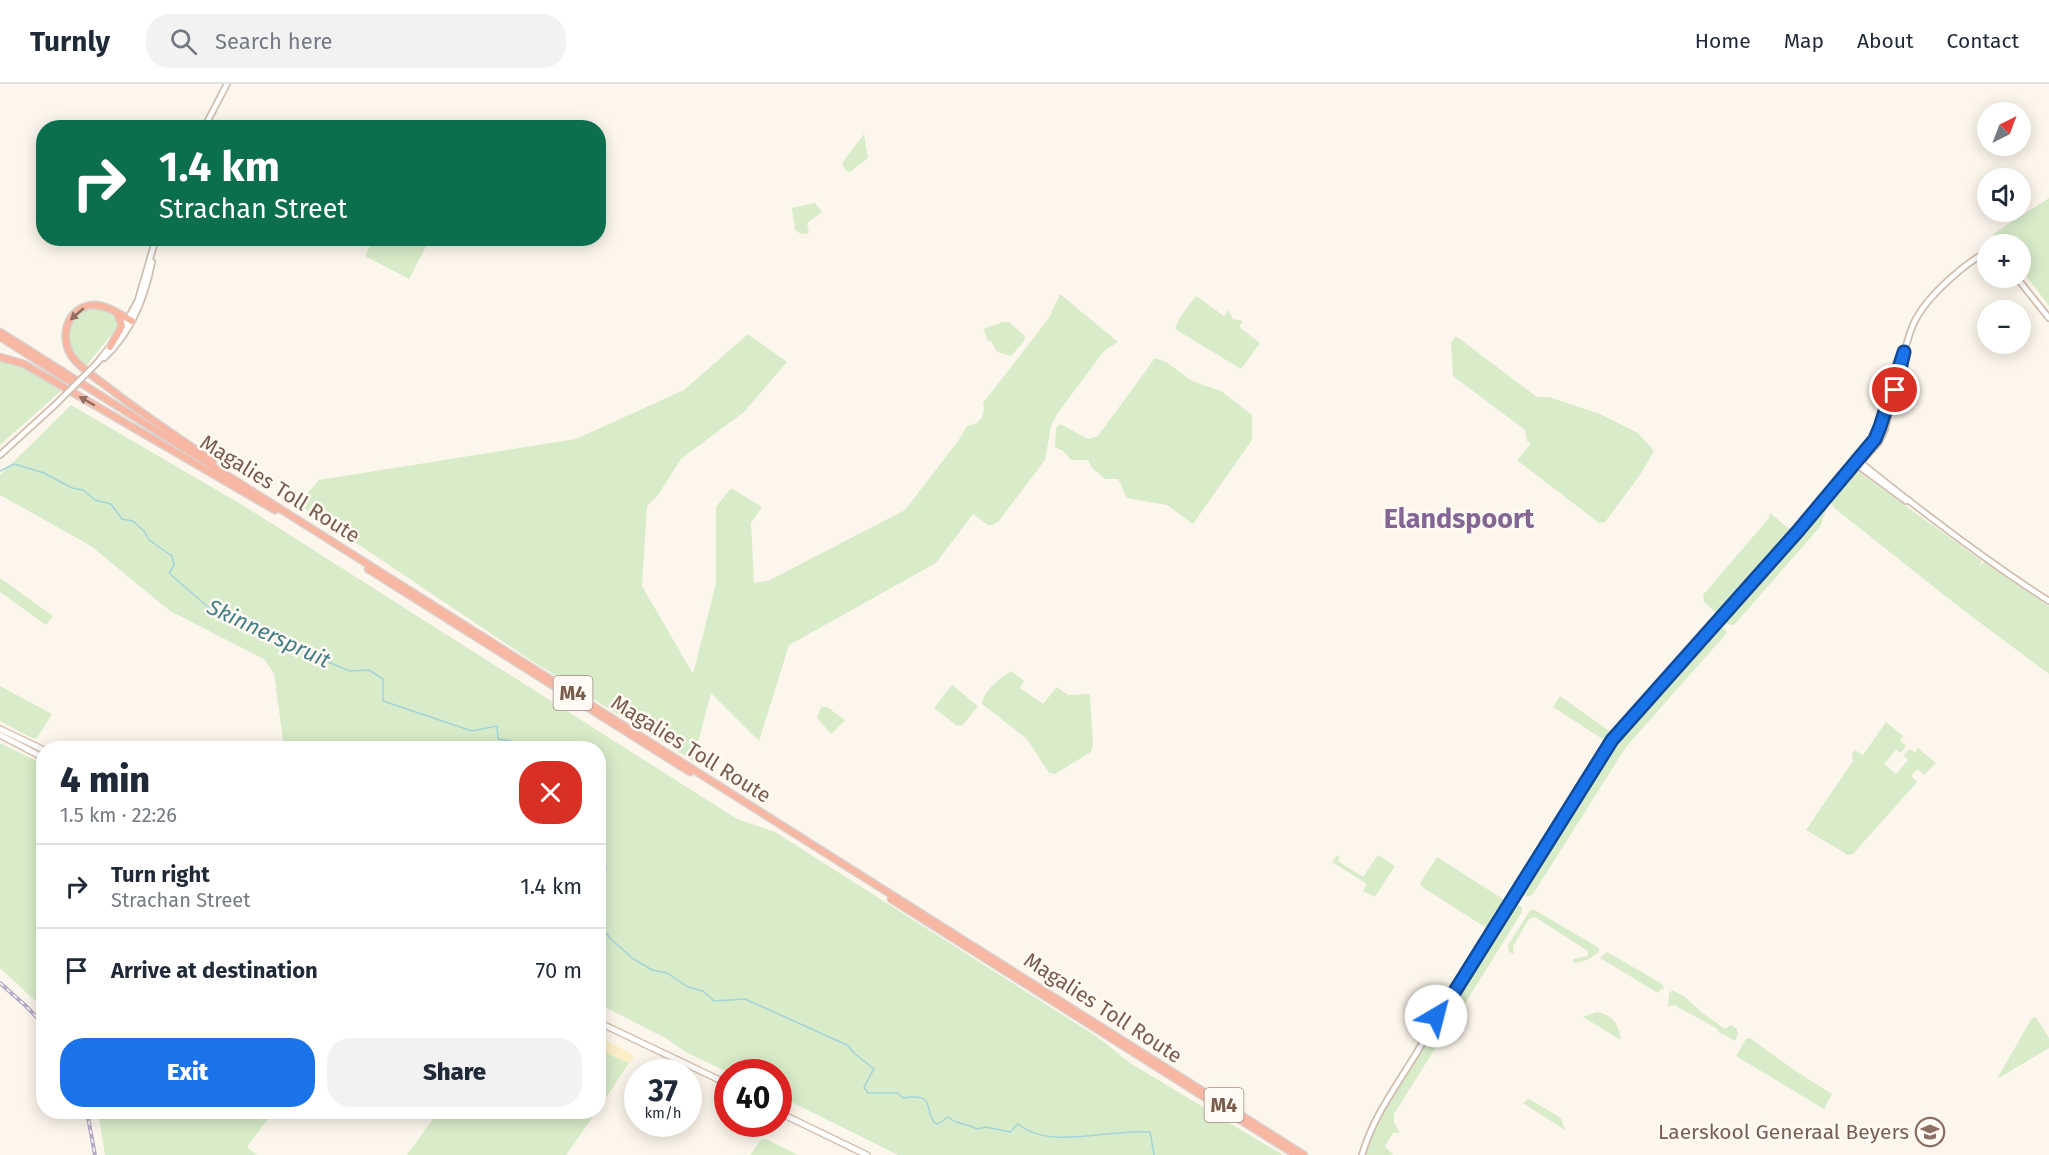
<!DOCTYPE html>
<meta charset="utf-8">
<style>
body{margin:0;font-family:"Fira Sans",sans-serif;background:#f2f2f3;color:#1f2937;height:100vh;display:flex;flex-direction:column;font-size:22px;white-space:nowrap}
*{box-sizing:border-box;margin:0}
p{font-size:20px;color:#747a83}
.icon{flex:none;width:33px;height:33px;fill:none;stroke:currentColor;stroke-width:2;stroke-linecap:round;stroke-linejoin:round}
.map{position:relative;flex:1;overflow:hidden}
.details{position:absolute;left:36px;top:657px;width:570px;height:378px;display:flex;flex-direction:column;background:#fff;border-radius:24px;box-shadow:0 3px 15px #0003}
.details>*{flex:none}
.guide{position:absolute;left:36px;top:36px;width:570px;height:126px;border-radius:24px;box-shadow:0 3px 15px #0003;background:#0b6e4f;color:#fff;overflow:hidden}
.needle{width:39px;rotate:42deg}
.buttons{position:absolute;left:1977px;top:18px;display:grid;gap:12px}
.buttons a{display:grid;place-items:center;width:54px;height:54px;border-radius:50%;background:#fff;box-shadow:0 3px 15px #0003;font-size:30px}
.speed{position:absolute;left:624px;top:975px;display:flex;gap:12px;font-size:30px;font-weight:700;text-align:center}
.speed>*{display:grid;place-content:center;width:78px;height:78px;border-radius:50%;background:#fff;box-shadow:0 3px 15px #0003;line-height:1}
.speed small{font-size:15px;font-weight:400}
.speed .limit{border:9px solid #d22;background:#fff;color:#111}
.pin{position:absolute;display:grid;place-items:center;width:51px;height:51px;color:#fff;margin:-26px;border:3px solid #fff;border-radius:50%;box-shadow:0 2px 6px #0007}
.me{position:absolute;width:66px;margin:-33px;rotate:37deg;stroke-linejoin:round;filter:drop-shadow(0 0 4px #0008)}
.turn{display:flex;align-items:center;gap:21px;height:126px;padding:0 24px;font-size:27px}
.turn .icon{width:78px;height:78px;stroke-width:2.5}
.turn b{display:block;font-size:42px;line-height:51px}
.round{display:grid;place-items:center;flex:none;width:63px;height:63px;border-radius:24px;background:#f2f2f3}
.summary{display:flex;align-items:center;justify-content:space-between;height:102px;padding:0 24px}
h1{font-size:36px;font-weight:800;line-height:45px}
.action{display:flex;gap:12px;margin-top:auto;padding:12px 24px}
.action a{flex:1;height:69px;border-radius:24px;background:#1a73e8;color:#fff;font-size:24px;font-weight:800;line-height:69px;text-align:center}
.action a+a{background:#f2f2f3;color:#1f2937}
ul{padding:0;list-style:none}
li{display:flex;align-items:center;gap:18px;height:84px;padding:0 24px;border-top:2px solid #e0e1e3}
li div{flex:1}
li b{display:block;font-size:22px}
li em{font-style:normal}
header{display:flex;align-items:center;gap:36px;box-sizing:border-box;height:84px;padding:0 30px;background:#fff;border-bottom:2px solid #e0e1e3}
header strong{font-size:28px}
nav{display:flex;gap:33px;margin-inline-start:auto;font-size:21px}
.search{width:420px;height:54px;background:#f2f2f3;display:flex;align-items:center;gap:15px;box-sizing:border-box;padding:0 21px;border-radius:24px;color:#747a83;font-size:22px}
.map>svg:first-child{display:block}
.green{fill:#d8ecc9}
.sand{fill:#fcefc7}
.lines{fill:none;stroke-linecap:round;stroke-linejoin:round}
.stream{stroke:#a5d3da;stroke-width:1.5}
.tertiary-casing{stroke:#d1beb0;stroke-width:8}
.secondary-casing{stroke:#d6c0b0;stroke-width:8}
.motorway-casing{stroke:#dad1cd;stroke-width:9}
.tertiary{stroke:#fff;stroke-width:4.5}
.secondary{stroke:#fff;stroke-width:5}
.motorway{stroke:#f7b7a3;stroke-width:6}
.rail-casing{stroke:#b9a8c9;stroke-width:4}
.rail{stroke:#fffaf3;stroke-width:1.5;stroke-dasharray:4.5;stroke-linecap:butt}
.tertiary-bridge-casing{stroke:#d1beb0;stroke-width:8;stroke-linecap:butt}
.tertiary-bridge{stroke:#fff;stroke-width:4.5}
.oneway{fill:#936e5e}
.route-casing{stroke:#114b97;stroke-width:15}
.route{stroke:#1a73e8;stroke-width:10}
.labels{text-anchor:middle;stroke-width:5;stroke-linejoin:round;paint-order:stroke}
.shield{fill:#fffaf3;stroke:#a28b7f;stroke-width:1.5}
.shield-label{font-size:20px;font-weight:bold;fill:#7a5c4d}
.street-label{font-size:21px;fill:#7a5c4d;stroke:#fffaf3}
.education-label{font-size:21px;fill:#785e54;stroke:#fffaf3;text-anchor:end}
.water-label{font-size:22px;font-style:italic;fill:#437c86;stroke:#fffaf3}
.district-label{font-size:27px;font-weight:bold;fill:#846695;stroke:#fffaf3}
</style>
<header>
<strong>Turnly</strong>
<div class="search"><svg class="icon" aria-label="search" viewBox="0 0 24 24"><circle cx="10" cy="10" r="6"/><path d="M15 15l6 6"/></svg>Search here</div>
<nav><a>Home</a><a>Map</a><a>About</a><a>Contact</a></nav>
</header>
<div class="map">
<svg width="2049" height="1071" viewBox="0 0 2049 1071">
<rect width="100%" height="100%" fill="#fdf6ec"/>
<path class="green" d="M 864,50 L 868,74 L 850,88 L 846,87 L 842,79 Z
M 2049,114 L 2049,222 L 2021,185 L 2020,160 L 2001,160 L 1993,150 Z
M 815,119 L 822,128 L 807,139 L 809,149 L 801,150 L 795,146 L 792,124 Z
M 374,155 L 374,154 L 430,155 L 409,195 L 365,172 Z
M 1060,210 L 1118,258 L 1104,267 L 1057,330 L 1051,342 L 1045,376 L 998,438 L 993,441 L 988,441 L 973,430 L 936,479 L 789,561 L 759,657 L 711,609 L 693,677 L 535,579 L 298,420 L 319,396 L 576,355 L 684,306 L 748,250 L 787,278 L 744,328 L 681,375 L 658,411 L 647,422 L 642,502 L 693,590 L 716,499 L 716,423 L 731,404 L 762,423 L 751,439 L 754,499 L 768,497 L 905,426 L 958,357 L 967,342 C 980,340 986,332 983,319 L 1049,234 Z
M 1196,212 L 1224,232 L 1229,226 L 1233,235 L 1243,237 L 1239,243 L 1260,259 L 1241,285 L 1175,245 L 1180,233 Z
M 98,224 L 113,229 L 119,238 L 117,244 L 86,282 C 62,264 63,226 98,224 Z
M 1003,238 L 1009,238 L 1025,252 L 1024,257 L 1011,272 L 997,268 L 991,257 L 988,257 L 983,245 Z
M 1456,252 L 1537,313 L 1549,313 L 1600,330 L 1638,349 L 1654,367 L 1640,391 L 1605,438 L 1599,439 L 1517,376 L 1531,360 L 1527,357 L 1525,346 L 1453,292 L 1451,258 Z
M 1155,274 L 1166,278 L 1192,297 L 1221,307 L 1252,331 L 1252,356 L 1193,440 L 1167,421 L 1127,414 L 1118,395 L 1105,395 L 1092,384 L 1088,376 L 1071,376 L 1063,367 L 1055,363 L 1056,344 L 1060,340 L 1088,355 L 1098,352 Z
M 0,276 L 21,282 L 61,307 L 0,361 Z
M 71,321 L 244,422 L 737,735 L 775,748 L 1099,954 L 1130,979 L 1283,1071 L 898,1071 L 779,1012 L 778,988 L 728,988 L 687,969 L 667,955 L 599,920 L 598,664 L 284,664 L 274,589 L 264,575 L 170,527 L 91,462 L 0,411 L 0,391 Z
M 1859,388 L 1982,477 L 1979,483 L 1984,478 L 2049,522 L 2049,590 L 1963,526 L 1833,423 L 1831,416 L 1854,390 Z
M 1824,423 L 1827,424 L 1820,443 L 1734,541 L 1727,540 L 1726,533 Z
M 1770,429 L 1793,448 L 1723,527 L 1716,529 L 1704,518 L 1703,511 L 1769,434 Z
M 0,494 L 53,532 L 46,541 L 0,508 Z
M 1720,542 L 1726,546 L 1726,550 L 1626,663 L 1533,810 L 1528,813 L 1524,810 L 1523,805 L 1617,657 Z
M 1011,587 L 1024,597 L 1020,604 L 1043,620 L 1057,603 L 1068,611 L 1090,610 L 1093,661 L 1091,668 L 1055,690 L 1049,689 L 1027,655 L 982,620 C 983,607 1000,594 1011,587 Z
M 952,601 L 978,622 L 962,642 L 956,641 L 934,624 Z
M 0,602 L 52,630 L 37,654 L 32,654 L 0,637 Z
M 1560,612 L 1612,649 L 1607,658 L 1553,623 Z
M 821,623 L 827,623 L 845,636 L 831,650 L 817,634 Z
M 1886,638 L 1903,652 L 1900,657 L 1906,661 L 1901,669 L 1896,666 L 1884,680 L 1896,690 L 1908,676 L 1903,671 L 1910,665 L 1915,669 L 1918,664 L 1936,679 L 1924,691 L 1918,685 L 1911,692 L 1917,698 L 1853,770 L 1848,771 L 1806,746 L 1853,677 L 1852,670 L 1855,666 L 1863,671 Z
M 0,659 L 43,680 L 43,924 L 0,884 Z
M 1337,771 L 1340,773 L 1338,777 L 1363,793 L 1378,771 L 1395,782 L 1375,813 L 1363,807 L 1367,800 L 1332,778 Z
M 1437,773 L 1503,815 L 1504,820 L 1488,845 L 1422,803 L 1420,799 Z
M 1517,820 L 1522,823 L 1522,828 L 1456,934 L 1449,936 L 1446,933 L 1446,928 L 1512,823 Z
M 1533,825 L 1599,864 L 1599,868 L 1587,876 L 1574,879 L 1573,875 L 1588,872 L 1588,867 L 1535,833 L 1529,835 L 1513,862 L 1514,870 L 1509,868 L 1508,861 L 1529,828 Z
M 1607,868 L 1662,900 L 1664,906 L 1661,905 L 1658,909 L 1600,874 Z
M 1672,906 L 1685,913 L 1701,928 L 1725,945 L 1731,941 L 1737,945 L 1738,950 L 1735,957 L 1717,947 L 1718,945 L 1674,921 L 1668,923 L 1669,910 Z
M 1597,928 C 1613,931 1619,941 1621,956 L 1583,933 Z
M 2036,933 L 2049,954 L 2049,964 L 1997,995 L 2032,934 Z
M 1441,939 L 1447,941 L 1446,947 L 1394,1030 L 1394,1038 L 1400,1049 L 1393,1049 L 1385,1062 L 1393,1071 L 1366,1071 C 1366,1040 1418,970 1437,941 Z
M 1750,954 L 1797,988 L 1832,1010 L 1824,1025 L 1736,972 L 1746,955 Z
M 599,966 L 629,979 L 599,1024 Z
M 1529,1015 L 1561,1034 L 1565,1046 L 1523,1019 Z
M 98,1028 L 273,1028 L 247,1063 L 257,1071 L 105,1071 Z
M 438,1028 L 596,1028 L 566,1071 L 407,1071 Z
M 766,1055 L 798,1071 L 750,1071 L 761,1056 Z"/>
<path class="sand" d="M 599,952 L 635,972 L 629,979 L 599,966 Z"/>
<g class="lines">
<path class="stream" d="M 0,387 L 14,380 L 44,389 L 72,404 L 83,406 L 95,416 L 111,420 L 122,435 L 133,437 L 144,447 L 149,456 L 172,472 L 174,481 L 169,489 L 208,523 L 257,543 L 335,581 L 350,587 L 369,586 L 383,595 L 383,617 L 472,647 L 497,642 L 498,655 L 511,657 L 521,664
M 598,747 C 604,758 599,772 606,784 L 601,805 L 598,805
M 598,820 L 598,834
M 598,838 L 610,854 L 632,874 L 652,886 L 667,889 L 688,903 L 703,907 L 714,917 L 745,915 L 847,961 L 855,970 L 874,985 L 864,1003 L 868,1009 L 898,1009 L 903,1014 C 937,1009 923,1025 935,1039 L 938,1040 L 948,1033 C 957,1041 967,1039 977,1045 L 986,1043 L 1010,1048 L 1018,1040 C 1051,1067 1111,1044 1150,1048 L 1154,1071"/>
<g class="tertiary-casing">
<path id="tertiary" d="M 204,44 L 227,0
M 2017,194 L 2049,234
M 122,246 L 138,216 L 156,154
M 1904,268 C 1908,257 1910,244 1917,233 C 1930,210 1964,180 1988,167
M 104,274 C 132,248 145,214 152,178
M 97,279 L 112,260
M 0,371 L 56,320
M 1860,378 C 1921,427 1983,475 2049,517
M 1857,381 L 1906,417
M 1803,438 L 1875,355 L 1880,343 L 1895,293
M1436 932a3 3 0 1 1 6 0a3 3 0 1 1-6 0Z
M 1442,931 L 1445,923 L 1618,648 L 1879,358 L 1885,345 L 1904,268
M 1362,1071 C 1377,1019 1414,982 1436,933"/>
</g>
<g class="secondary-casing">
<path id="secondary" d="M 0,645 L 44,666
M 0,651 L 44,674
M 598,938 L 728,1000
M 778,1028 L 867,1071"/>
</g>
<g class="motorway-casing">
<path id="motorway" d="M 132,237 C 121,231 109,222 95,221 C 67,221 57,255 74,275 C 83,286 97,295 109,304 C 142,330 178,353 213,378
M 0,248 L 1304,1071
M 0,253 L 76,301
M 110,263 L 122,242 L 117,229
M 0,273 L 24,280 L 275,426
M 368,485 L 690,688
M 891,815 L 1296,1071"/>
</g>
<use href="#tertiary" class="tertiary"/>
<use href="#secondary" class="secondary"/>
<use href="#motorway" class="motorway"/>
<g class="rail-casing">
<path id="rail" d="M 0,899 L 26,922 L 44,941
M 87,1028 L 95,1071"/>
</g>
<use href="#rail" class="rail"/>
<g class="tertiary-bridge-casing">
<path id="tertiary-bridge" d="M 56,320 L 97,279"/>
</g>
<use href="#tertiary-bridge" class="tertiary-bridge"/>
</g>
<defs><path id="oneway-solid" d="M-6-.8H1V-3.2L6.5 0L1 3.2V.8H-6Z" transform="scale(1.5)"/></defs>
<g class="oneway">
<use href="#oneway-solid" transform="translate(77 230) rotate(139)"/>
<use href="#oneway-solid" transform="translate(87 317) rotate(-150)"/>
</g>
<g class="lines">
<g class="route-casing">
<path id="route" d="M 1436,932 L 1445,923 L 1612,656 L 1798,447 L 1875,355 L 1880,343 L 1904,268 L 1895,306"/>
</g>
<use href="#route" class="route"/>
</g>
<defs>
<g id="school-ring" transform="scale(1.5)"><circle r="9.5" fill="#fffaf3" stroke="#8d6e63" stroke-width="1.5"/><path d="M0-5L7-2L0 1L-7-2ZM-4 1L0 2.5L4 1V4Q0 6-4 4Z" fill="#8d6e63"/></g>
</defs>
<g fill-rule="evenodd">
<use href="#school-ring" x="1930" y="1048"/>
</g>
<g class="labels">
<g class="shield">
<rect x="553.5" y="592" width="39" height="34" rx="4.5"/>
<rect x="1204.5" y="1004" width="39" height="34" rx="4.5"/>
</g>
<g class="shield-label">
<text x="573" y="616">M4</text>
<text x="1224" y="1028">M4</text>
</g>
<g class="street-label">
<text transform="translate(280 405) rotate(32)" y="7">Magalies Toll Route</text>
<text transform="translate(691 665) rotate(32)" y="7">Magalies Toll Route</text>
<text transform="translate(1103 924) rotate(33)" y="7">Magalies Toll Route</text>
</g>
<g class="education-label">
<text x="1909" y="1055">Laerskool Generaal Beyers</text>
</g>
<g class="water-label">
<text transform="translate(269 549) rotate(25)" y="8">Skinnerspruit</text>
</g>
<g class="district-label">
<text x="1459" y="444">Elandspoort</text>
</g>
</g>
</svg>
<div class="buttons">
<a><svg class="needle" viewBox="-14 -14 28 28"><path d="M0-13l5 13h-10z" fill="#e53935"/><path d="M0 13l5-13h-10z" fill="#747a83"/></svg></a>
<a><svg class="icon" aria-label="sound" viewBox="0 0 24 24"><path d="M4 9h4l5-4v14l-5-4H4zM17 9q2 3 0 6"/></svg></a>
<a>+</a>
<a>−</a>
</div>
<div class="speed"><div>37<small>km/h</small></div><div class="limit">40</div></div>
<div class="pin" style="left:1895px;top:306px;background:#d93025"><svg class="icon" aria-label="arrive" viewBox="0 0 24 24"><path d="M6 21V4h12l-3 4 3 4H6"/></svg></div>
<svg class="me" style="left:1436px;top:932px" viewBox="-20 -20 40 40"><circle r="19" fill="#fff"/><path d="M0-13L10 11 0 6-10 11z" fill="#1a73e8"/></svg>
<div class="guide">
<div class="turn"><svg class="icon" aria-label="right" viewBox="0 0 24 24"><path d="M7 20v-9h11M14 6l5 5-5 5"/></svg><div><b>1.4 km</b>Strachan Street</div></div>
</div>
<section class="details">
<div class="summary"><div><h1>4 min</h1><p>1.5 km · 22:26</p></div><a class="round" style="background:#d93025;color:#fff"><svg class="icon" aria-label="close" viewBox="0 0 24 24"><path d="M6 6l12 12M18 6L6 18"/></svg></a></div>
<ul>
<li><svg class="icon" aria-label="right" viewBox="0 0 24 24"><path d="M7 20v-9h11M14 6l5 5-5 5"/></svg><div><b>Turn right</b><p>Strachan Street</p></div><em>1.4 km</em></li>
<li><svg class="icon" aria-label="arrive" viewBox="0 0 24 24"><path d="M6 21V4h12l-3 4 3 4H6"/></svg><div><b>Arrive at destination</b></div><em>70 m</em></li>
</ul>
<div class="action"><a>Exit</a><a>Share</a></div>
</section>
</div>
